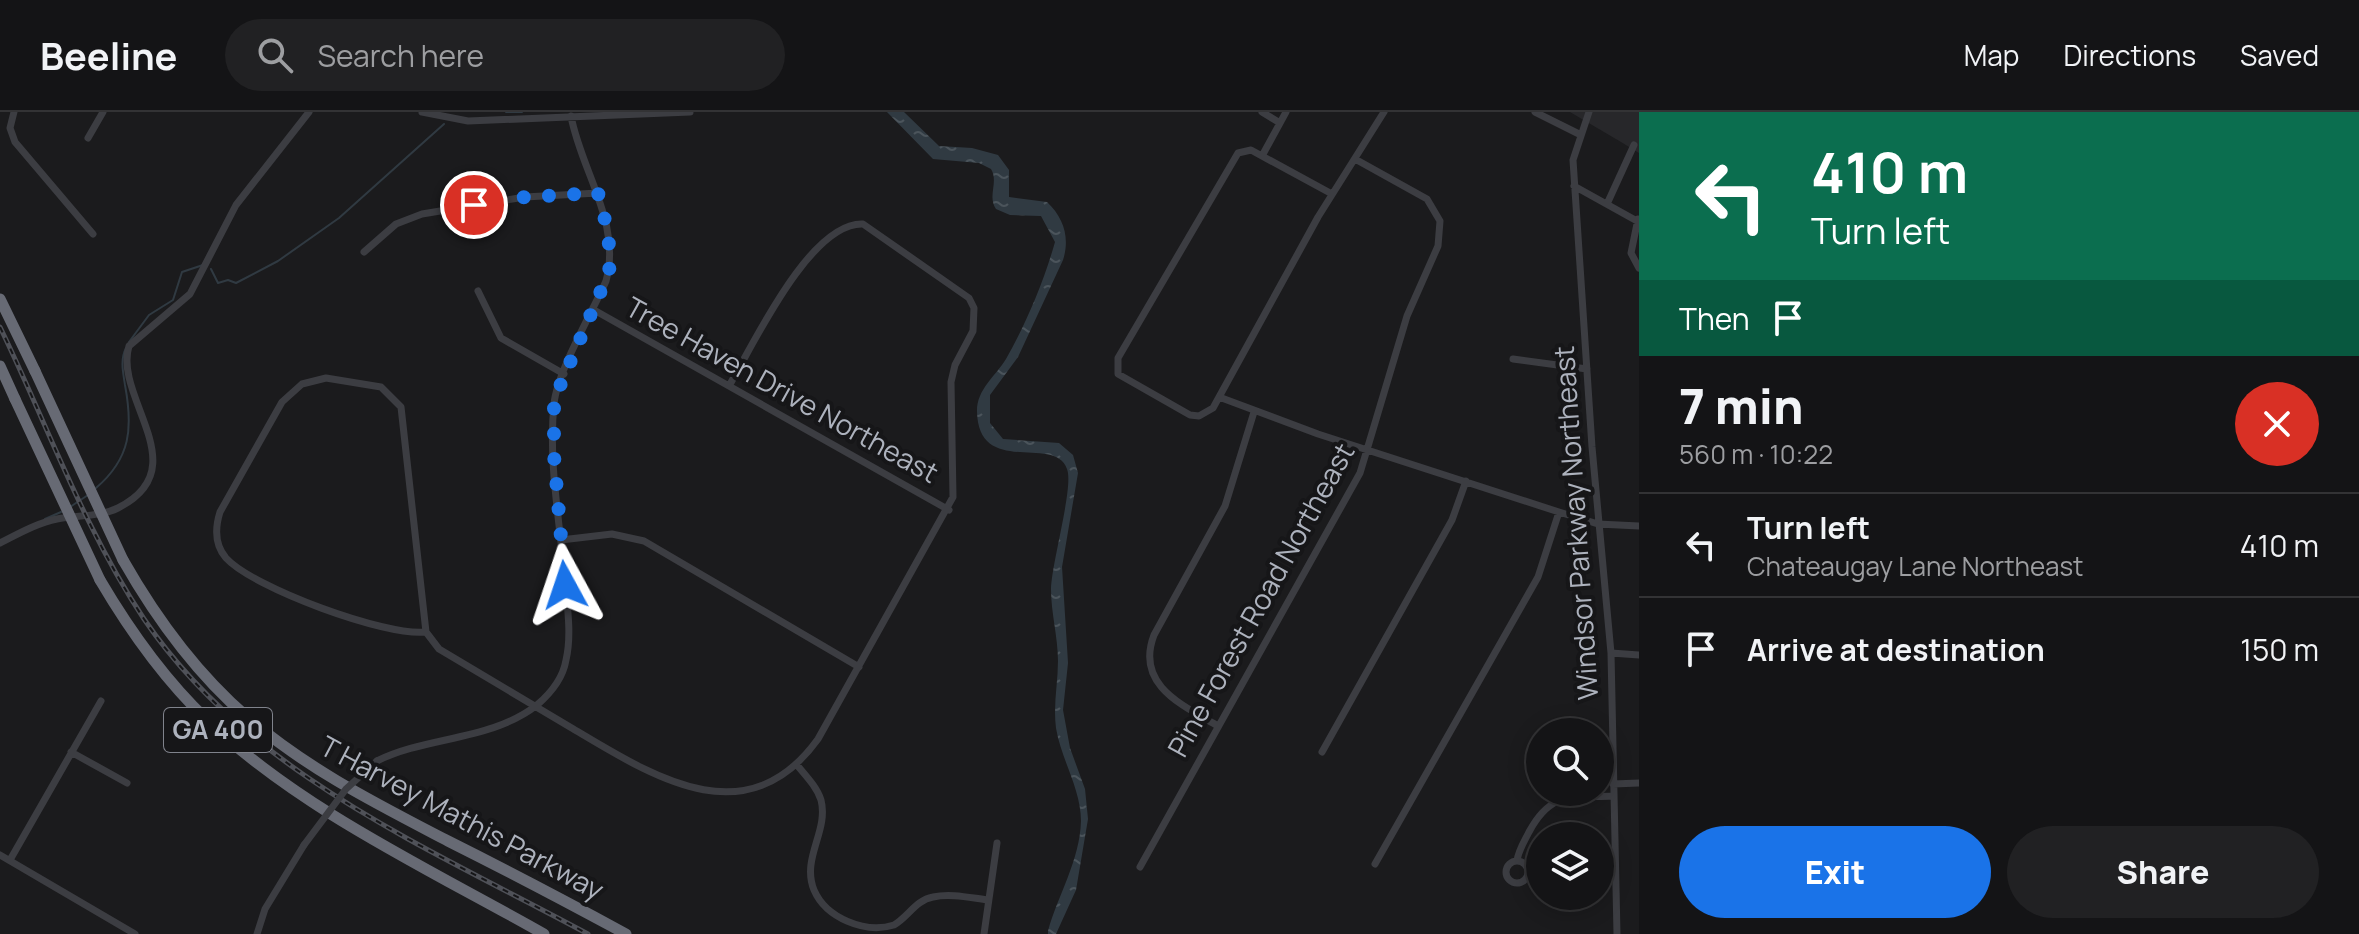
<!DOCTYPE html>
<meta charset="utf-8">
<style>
body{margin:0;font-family:Manrope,sans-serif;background:#212123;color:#f1f3f6;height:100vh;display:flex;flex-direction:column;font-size:30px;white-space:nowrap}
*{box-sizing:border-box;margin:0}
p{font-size:26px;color:#9d9ea1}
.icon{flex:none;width:44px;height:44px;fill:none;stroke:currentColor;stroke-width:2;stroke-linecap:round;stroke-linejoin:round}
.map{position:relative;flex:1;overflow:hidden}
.details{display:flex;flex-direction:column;background:#141416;width:720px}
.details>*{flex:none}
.top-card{background:#0b6e4f;color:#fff;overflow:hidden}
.tools{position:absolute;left:1526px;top:606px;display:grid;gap:16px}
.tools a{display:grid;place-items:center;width:88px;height:88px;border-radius:50%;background:#141416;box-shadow:0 4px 20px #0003,0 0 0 2px #333335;font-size:40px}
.pin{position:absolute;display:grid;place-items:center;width:68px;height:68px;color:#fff;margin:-34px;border:4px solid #fff;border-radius:50%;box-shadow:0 2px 8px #0007}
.me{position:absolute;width:88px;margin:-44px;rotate:355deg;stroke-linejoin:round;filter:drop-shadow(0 0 6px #0008)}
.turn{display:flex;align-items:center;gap:28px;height:168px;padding:0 40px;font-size:36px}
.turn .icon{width:104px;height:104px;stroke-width:2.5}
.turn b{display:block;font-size:56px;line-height:68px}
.then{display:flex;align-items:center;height:76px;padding:0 40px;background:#0003;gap:16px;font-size:30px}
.round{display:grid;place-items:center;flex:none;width:84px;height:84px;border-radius:42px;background:#212123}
.headline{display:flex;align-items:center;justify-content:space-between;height:136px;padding:0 40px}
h1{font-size:48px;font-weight:800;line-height:60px}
.cta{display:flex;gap:16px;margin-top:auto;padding:16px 40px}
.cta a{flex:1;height:92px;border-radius:48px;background:#1a73e8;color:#fff;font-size:32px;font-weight:800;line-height:92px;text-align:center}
.cta a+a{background:#212123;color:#f1f3f6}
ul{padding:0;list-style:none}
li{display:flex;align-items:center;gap:24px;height:104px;padding:0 40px;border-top:2px solid #333335}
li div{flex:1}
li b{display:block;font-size:30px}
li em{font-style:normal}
header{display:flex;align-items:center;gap:48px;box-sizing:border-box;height:112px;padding:0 40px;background:#141416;border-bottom:2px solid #333335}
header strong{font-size:38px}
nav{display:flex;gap:44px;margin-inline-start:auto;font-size:28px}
.search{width:560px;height:72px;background:#212123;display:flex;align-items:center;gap:20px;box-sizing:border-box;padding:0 28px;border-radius:44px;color:#9d9ea1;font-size:30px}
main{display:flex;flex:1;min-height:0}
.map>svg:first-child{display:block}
.built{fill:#27272a}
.water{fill:url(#water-ripples)}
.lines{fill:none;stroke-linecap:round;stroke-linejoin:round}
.stream{stroke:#303a42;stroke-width:2}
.minor{stroke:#3c3d42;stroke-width:7}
.highway{stroke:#676a74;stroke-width:11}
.rail-casing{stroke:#4f5158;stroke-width:5}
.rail{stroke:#161618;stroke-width:2;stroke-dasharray:6;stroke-linecap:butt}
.minor-bridge{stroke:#3c3d42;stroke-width:7}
.highway-bridge{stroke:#676a74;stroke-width:11}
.route{stroke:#1a73e8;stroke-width:14;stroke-dasharray:0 25.2}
.labels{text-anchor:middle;stroke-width:8;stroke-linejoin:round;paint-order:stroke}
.shield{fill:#161618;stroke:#80838c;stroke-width:2}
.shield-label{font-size:26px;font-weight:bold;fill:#adb2bd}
.street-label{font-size:28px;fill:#adb2bd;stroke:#161618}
</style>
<header>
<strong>Beeline</strong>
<div class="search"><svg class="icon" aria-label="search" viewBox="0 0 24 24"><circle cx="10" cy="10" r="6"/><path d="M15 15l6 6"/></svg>Search here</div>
<nav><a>Map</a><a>Directions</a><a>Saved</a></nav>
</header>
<main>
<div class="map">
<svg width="1639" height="822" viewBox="0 0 1639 822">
<defs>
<pattern id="water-ripples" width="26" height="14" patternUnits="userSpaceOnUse" patternTransform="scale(2)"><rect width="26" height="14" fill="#303a42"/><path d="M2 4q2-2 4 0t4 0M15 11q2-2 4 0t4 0" fill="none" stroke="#4b545b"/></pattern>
</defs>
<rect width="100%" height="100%" fill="#1b1b1d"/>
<path class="built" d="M 1570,0 L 1639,0 L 1639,41 L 1621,30 Z"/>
<path class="water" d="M 887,0 L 904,0 L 939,34 L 972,36 L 998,43 L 1009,58 L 1009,85 L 1047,90 C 1064,106 1070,126 1063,148 L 1018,245 L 990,283 L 990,311 L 1003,327 L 1059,331 L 1073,343 L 1078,361 L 1062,455 L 1068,551 L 1063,598 L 1070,636 L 1085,677 L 1088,707 L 1076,778 L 1056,822 L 1048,822 L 1048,819 C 1058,783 1080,748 1081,709 C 1081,677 1061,647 1056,616 C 1053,593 1058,571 1058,549 C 1058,525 1051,501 1051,477 C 1052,449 1074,374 1067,357 C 1055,322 978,366 977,299 C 977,277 995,265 1006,247 C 1026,212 1044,169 1055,130 L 1041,104 L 1010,103 L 996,97 C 987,84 999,70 991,57 L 979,51 L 933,47 Z"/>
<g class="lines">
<path class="stream" d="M 506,0 L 522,0
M 211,157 L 218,171 L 228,168 L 236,171 L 278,149 L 339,106 L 444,12
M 129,230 L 149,203 L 173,188 L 182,160 L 203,153
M 96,376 C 131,346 133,316 125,273 C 123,260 120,248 126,236
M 70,395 L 88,383
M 45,407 L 61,400"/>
<path class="minor" d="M 14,0 L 10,16 L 15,30 L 93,122
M 422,0 L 468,9 L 690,0
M 1262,0 L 1280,11
M 1535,0 L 1579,22
M 1589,0 L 1573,48 L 1592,335 L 1611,541 L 1617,822
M 88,26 L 103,0
M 1262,44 L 1286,0
M 1574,74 L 1637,109
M 1332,82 L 1251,38 L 1238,41 L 1118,246 L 1118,262 L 1190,303 L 1199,304 L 1213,296 L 1318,105 L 1384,0
M 1607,92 L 1634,33
M 1638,107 L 1631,141 L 1639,156
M 364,140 L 396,112 L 422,102 L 525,85 L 598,81
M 478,179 L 501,226 L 564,262
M 594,198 L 949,398
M 1513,247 L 1587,257
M 326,266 L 381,275 L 401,295 L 426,520 C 387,525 253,476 226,446 C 214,432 215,416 220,400 L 282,290 L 302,272 Z
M 1219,285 L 1318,322 L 1559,400 L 1598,412 L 1639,414
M 561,428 L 612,422 L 644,429 L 859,555
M 0,431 C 18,422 37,411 57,407 C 76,403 100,405 118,396 C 198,356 113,286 129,234 L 190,182 L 236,93 L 309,0
M 426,520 L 439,537 C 483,563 527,589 570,615 C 651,663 746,727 818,627 L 953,385 L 951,270 L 955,253 L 973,219 L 974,196 L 969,186 L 863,112 C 810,110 753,233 729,274
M 1611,541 L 1639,543
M 1218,614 C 1182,593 1135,573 1154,523 L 1225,394 L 1254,300
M 71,640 L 127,671
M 1322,640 L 1452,408 L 1466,369
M 377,649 C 427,624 491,629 537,593 C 551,581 563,566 566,548 C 572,523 567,493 565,468 C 560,411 548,350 554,292 C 557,260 592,201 606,169 C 622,111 581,59 571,4
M 797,653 C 806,664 817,675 821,688 C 829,719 801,746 814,778 C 826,806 865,822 894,813 C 908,805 916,788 933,785 C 951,781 971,786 988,788
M 1613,672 L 1639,671
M 0,743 L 135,822
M 10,748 L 101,589
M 1517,749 C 1518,739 1524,730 1529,720 C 1551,679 1571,686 1613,684
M1506 760a11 11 0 1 1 22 0a11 11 0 1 1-22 0Z
M 1375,752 L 1538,465 L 1559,400
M 1140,755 L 1360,361 L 1407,204 L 1438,134 L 1440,109 L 1427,87 L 1355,47
M 257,822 L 265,797 L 304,733
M 984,822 L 997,731"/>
<path class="highway" d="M 0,187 L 35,259
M 0,254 L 15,287
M 123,448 C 156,506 196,561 247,605 C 307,657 377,692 448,729 C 508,759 567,790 626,822
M 100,468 C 130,519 164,567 207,608 C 299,697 433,759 544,822"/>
<g class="rail-casing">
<path id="rail" d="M 0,215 C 47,312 84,417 144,507 C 249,662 429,736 588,822"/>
</g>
<use href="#rail" class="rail"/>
<path class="minor-bridge" d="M 304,733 L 346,677 L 377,649"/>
<path class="highway-bridge" d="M 35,259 L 123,448
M 15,287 L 100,468"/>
</g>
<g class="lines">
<path class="route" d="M 474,93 L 525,85 L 598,81 C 605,106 612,134 609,160 L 554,288 L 554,343 L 565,473"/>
</g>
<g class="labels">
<rect class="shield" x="164" y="596" width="108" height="44" rx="6"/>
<g class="shield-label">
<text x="218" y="627">GA 400</text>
</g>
<g class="street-label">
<text transform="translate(782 278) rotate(29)" y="10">Tree Haven Drive Northeast</text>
<text transform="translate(1576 411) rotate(-94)" y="10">Windsor Parkway Northeast</text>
<text transform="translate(1261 488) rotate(-61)" y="10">Pine Forest Road Northeast</text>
<text transform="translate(462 706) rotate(28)" y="10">T Harvey Mathis Parkway</text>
</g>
</g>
</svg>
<div class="tools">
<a><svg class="icon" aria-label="search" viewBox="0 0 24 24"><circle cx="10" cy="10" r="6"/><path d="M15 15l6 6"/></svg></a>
<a><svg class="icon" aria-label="layers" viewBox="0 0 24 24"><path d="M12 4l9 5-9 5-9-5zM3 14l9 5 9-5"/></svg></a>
</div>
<div class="pin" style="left:474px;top:93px;background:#d93025"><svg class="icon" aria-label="arrive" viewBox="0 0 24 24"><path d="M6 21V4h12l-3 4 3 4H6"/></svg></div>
<svg class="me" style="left:565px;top:473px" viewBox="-20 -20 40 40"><path d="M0-17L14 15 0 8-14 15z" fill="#1a73e8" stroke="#fff" stroke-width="4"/></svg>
</div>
<section class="details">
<div class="top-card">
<div class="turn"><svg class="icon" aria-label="left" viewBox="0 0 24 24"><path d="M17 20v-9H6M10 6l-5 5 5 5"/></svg><div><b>410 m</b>Turn left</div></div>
<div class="then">Then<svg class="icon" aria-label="arrive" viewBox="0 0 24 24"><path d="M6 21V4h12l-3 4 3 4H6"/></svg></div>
</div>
<div class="headline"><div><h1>7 min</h1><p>560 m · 10:22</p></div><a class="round" style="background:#d93025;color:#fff"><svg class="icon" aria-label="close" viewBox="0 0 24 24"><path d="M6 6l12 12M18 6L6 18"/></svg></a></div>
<ul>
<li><svg class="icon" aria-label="left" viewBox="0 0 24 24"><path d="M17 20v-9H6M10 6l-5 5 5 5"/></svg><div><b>Turn left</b><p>Chateaugay Lane Northeast</p></div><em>410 m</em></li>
<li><svg class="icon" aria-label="arrive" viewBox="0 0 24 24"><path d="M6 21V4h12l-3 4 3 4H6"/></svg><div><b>Arrive at destination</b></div><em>150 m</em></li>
</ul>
<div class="cta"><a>Exit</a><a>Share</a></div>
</section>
</main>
